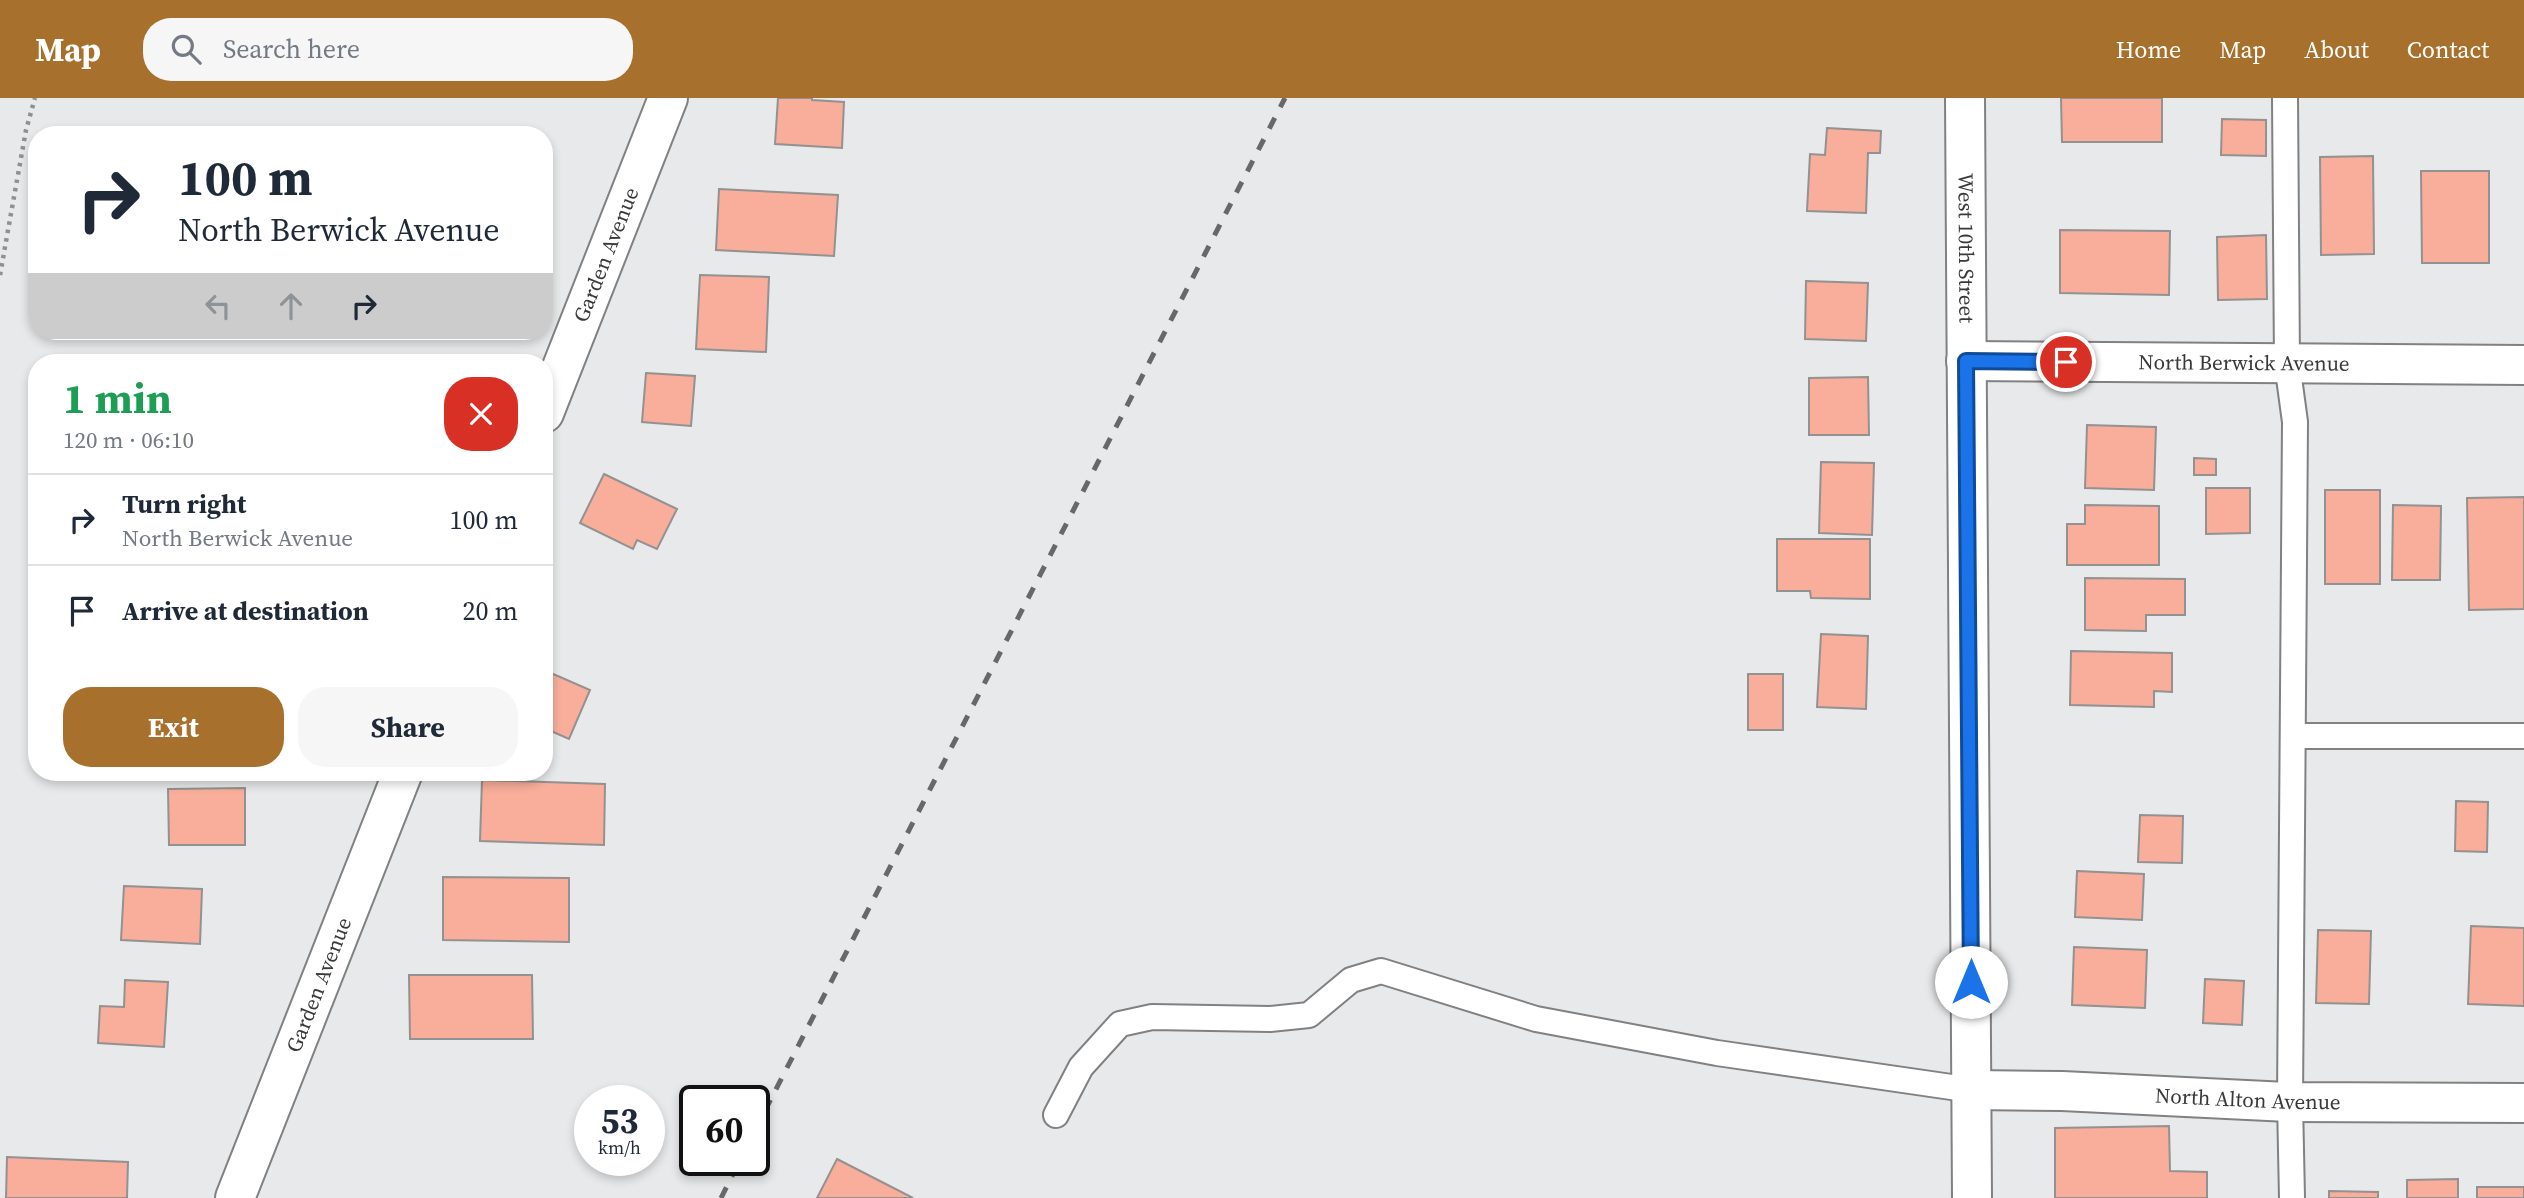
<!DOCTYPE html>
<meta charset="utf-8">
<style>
body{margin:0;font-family:"Source Serif 4",serif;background:#f6f6f7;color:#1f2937;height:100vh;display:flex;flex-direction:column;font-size:26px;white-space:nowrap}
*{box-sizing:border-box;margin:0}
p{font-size:23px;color:#747a83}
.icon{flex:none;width:38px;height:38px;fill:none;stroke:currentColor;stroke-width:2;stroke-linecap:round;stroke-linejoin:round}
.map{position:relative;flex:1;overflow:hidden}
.sheet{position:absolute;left:28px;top:256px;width:525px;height:427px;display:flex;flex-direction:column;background:#fff;border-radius:28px;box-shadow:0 4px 10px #0003}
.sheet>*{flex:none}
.guide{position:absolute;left:28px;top:28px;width:525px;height:214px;border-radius:28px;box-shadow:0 4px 10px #0003;background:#fff;color:#1f2937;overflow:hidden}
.speed{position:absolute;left:574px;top:987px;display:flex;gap:14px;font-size:35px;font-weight:700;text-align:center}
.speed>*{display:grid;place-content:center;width:91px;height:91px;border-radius:50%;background:#fff;box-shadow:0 4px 10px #0003;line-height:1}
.speed small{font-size:18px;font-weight:400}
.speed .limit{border:4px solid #111;border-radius:10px;background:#fff;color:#111}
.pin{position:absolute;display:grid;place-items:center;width:60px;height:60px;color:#fff;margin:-30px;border:4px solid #fff;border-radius:50%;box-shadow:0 2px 7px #0007}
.me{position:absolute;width:77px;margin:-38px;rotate:0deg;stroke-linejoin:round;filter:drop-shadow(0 0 5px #0008)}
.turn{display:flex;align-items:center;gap:24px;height:147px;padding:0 35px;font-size:32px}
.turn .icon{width:91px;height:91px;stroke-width:2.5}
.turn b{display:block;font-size:49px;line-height:60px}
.lanes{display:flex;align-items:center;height:66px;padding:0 35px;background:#0003;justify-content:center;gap:35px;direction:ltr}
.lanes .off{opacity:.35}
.round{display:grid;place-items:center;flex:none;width:74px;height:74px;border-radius:28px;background:#f6f6f7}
.summary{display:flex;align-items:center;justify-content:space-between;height:119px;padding:0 35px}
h1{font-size:42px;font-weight:700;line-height:52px;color:#1e9e55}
.button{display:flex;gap:14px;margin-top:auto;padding:14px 35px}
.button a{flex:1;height:80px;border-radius:28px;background:#a7702c;color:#fff;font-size:28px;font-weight:700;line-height:80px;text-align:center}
.button a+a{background:#f6f6f7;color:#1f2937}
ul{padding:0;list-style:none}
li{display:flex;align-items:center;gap:21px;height:91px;padding:0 35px;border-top:2px solid #e0e1e3}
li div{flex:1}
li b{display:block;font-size:26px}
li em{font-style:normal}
header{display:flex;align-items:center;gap:42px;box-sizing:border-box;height:98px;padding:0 35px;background:#a7702c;color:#fff}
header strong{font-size:33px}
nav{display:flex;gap:38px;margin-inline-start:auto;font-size:24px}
.search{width:490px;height:63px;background:#f6f6f7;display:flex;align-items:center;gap:18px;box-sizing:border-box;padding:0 24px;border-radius:28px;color:#747a83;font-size:26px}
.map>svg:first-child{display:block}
.building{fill:#f8ae9b;stroke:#939191;stroke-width:2}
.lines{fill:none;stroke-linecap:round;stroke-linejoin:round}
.lane-casing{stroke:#808182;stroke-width:28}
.street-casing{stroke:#808182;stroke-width:42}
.primary-casing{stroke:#808182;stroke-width:42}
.path{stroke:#8f9090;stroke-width:4.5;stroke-dasharray:3.5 5;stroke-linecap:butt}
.lane{stroke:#fff;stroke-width:24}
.street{stroke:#fff;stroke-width:38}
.primary{stroke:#fff;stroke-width:38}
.rail{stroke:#686868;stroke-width:5;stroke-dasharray:12 12;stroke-linecap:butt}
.route-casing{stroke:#114b97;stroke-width:18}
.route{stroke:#1a73e8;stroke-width:12}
.labels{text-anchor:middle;stroke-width:6;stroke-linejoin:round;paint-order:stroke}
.street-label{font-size:21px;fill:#393939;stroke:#f6f6f8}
</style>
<header>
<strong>Map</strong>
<div class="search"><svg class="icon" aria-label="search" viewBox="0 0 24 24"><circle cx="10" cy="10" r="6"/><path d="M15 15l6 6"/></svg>Search here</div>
<nav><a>Home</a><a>Map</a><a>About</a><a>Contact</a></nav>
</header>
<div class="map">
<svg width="2524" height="1100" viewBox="0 0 2524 1100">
<rect width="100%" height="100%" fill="#e8e9ea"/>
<path class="building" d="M 778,0 L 812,0 L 812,2 L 844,4 L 842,50 L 775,46 Z
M 2061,0 L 2162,0 L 2162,44 L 2062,44 Z
M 2222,21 L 2266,22 L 2266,58 L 2221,57 Z
M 1827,30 L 1881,33 L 1880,55 L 1868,55 L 1866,115 L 1807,113 L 1810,56 L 1825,57 Z
M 2373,58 L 2374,156 L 2321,157 L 2320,59 Z
M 2421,73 L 2489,73 L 2489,165 L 2422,165 Z
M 719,91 L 838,97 L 834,158 L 716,152 Z
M 2060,132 L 2170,133 L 2169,197 L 2060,195 Z
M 2266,137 L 2267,201 L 2218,202 L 2217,139 Z
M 700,177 L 769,179 L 766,254 L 696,251 Z
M 1806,183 L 1868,185 L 1866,243 L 1805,241 Z
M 646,275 L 695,278 L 691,328 L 642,324 Z
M 1868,279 L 1869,337 L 1809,337 L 1809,280 Z
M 2087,327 L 2156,329 L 2154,392 L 2085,390 Z
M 2194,360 L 2216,361 L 2216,377 L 2194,377 Z
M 1821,364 L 1874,365 L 1872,437 L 1819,435 Z
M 604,376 L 677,411 L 657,451 L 637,442 L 633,451 L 580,425 Z
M 2206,390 L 2250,390 L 2250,435 L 2206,436 Z
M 2325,392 L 2380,392 L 2380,486 L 2325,486 Z
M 2524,399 L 2524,511 L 2469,512 L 2467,400 Z
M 2085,407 L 2159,408 L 2159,467 L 2067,467 L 2067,426 L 2085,426 Z
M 2393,407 L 2441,408 L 2440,482 L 2392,482 Z
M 1777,441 L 1870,441 L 1870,501 L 1811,500 L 1810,493 L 1777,493 Z
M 2085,480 L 2185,481 L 2185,517 L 2146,517 L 2146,533 L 2085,532 Z
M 1821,536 L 1868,538 L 1866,611 L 1817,609 Z
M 2071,553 L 2172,555 L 2172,594 L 2154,593 L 2154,609 L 2070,607 Z
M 544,572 L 590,592 L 569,641 L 544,630 Z
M 1748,576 L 1783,576 L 1783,632 L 1748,632 Z
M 482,682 L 605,686 L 604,747 L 480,743 Z
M 245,690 L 245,747 L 169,747 L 168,691 Z
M 2456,703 L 2488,704 L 2487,754 L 2455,753 Z
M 2140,717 L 2183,718 L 2182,765 L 2138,764 Z
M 2077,773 L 2144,776 L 2142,822 L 2075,819 Z
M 443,779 L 569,780 L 569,844 L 443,842 Z
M 124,788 L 202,791 L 200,846 L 121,842 Z
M 2471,828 L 2524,830 L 2524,908 L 2468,906 Z
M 2318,832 L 2371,833 L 2369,906 L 2316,905 Z
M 2074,849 L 2147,852 L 2145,910 L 2072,907 Z
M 409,877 L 532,877 L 533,941 L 410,941 Z
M 2205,881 L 2244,883 L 2242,927 L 2203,925 Z
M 125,882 L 168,884 L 164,949 L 98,945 L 100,908 L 124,909 Z
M 2169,1028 L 2170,1073 L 2207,1074 L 2207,1100 L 2055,1100 L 2055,1030 Z
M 7,1059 L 128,1064 L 127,1100 L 6,1100 Z
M 837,1061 L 913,1100 L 817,1100 Z
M 2458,1081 L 2458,1100 L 2407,1100 L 2407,1082 Z
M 2477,1089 L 2524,1089 L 2524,1100 L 2477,1100 Z
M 2329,1093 L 2378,1094 L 2378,1100 L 2329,1100 Z"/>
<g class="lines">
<g class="lane-casing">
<path id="lane" d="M 2285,0 L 2287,265 L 2295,324 L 2290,1004 L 2292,1100
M 2293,638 L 2524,638
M 1056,1017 L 1081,969 L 1120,926 L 1152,919 L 1270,921 L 1309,917 L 1351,882 L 1381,873 L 1536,921 L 1717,955 L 1972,992"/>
</g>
<g class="street-casing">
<g id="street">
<path id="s1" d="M 1966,263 L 2524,267"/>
<path id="s2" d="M 544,315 L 668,0"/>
<path id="s3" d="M 1972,992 L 2062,993 L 2290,1004 L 2524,1005"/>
<path id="s4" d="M 235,1100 L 403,674"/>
</g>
</g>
<g class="primary-casing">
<g id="primary">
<path id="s5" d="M 1965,0 L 1972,1100"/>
</g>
</g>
<path class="path" d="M 0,177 L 26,32 L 35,0"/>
<use href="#lane" class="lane"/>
<use href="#street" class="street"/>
<use href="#primary" class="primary"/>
<path class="rail" d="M 754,1034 L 1285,0
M 721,1100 L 740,1062"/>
</g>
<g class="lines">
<g class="route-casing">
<path id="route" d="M 1971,884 L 1966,263 L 2066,264"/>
</g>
<use href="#route" class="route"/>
</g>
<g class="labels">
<g class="street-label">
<text dy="7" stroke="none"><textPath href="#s5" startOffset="150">West 10th Street</textPath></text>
<text dy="7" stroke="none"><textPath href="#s2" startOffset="170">Garden Avenue</textPath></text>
<text dy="7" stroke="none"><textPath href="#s1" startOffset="278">North Berwick Avenue</textPath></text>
<text dy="7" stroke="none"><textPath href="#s4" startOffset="229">Garden Avenue</textPath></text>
<text dy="7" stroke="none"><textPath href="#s3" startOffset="276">North Alton Avenue</textPath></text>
</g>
</g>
</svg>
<div class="speed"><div>53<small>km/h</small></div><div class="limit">60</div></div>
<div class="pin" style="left:2066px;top:264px;background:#d93025"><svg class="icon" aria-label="arrive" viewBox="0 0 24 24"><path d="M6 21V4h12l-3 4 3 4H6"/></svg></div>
<svg class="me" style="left:1971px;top:884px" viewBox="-20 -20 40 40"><circle r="19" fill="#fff"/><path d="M0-13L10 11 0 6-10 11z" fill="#1a73e8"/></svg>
<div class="guide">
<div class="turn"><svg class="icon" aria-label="right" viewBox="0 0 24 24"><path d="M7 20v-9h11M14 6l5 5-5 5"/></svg><div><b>100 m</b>North Berwick Avenue</div></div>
<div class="lanes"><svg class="icon off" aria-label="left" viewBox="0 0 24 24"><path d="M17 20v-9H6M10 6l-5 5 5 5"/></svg><svg class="icon off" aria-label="ahead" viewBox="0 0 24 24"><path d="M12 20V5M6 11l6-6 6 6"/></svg><svg class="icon" aria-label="right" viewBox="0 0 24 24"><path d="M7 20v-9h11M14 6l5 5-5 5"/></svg></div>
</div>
<section class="sheet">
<div class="summary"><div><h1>1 min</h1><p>120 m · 06:10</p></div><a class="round" style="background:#d93025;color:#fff"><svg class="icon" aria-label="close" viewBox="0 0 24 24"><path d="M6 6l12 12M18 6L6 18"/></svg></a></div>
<ul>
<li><svg class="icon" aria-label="right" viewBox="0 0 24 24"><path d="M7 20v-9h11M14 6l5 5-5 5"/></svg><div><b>Turn right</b><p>North Berwick Avenue</p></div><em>100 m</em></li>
<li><svg class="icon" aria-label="arrive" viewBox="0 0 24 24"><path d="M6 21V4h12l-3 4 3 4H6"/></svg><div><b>Arrive at destination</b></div><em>20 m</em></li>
</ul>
<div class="button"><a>Exit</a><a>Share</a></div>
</section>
</div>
